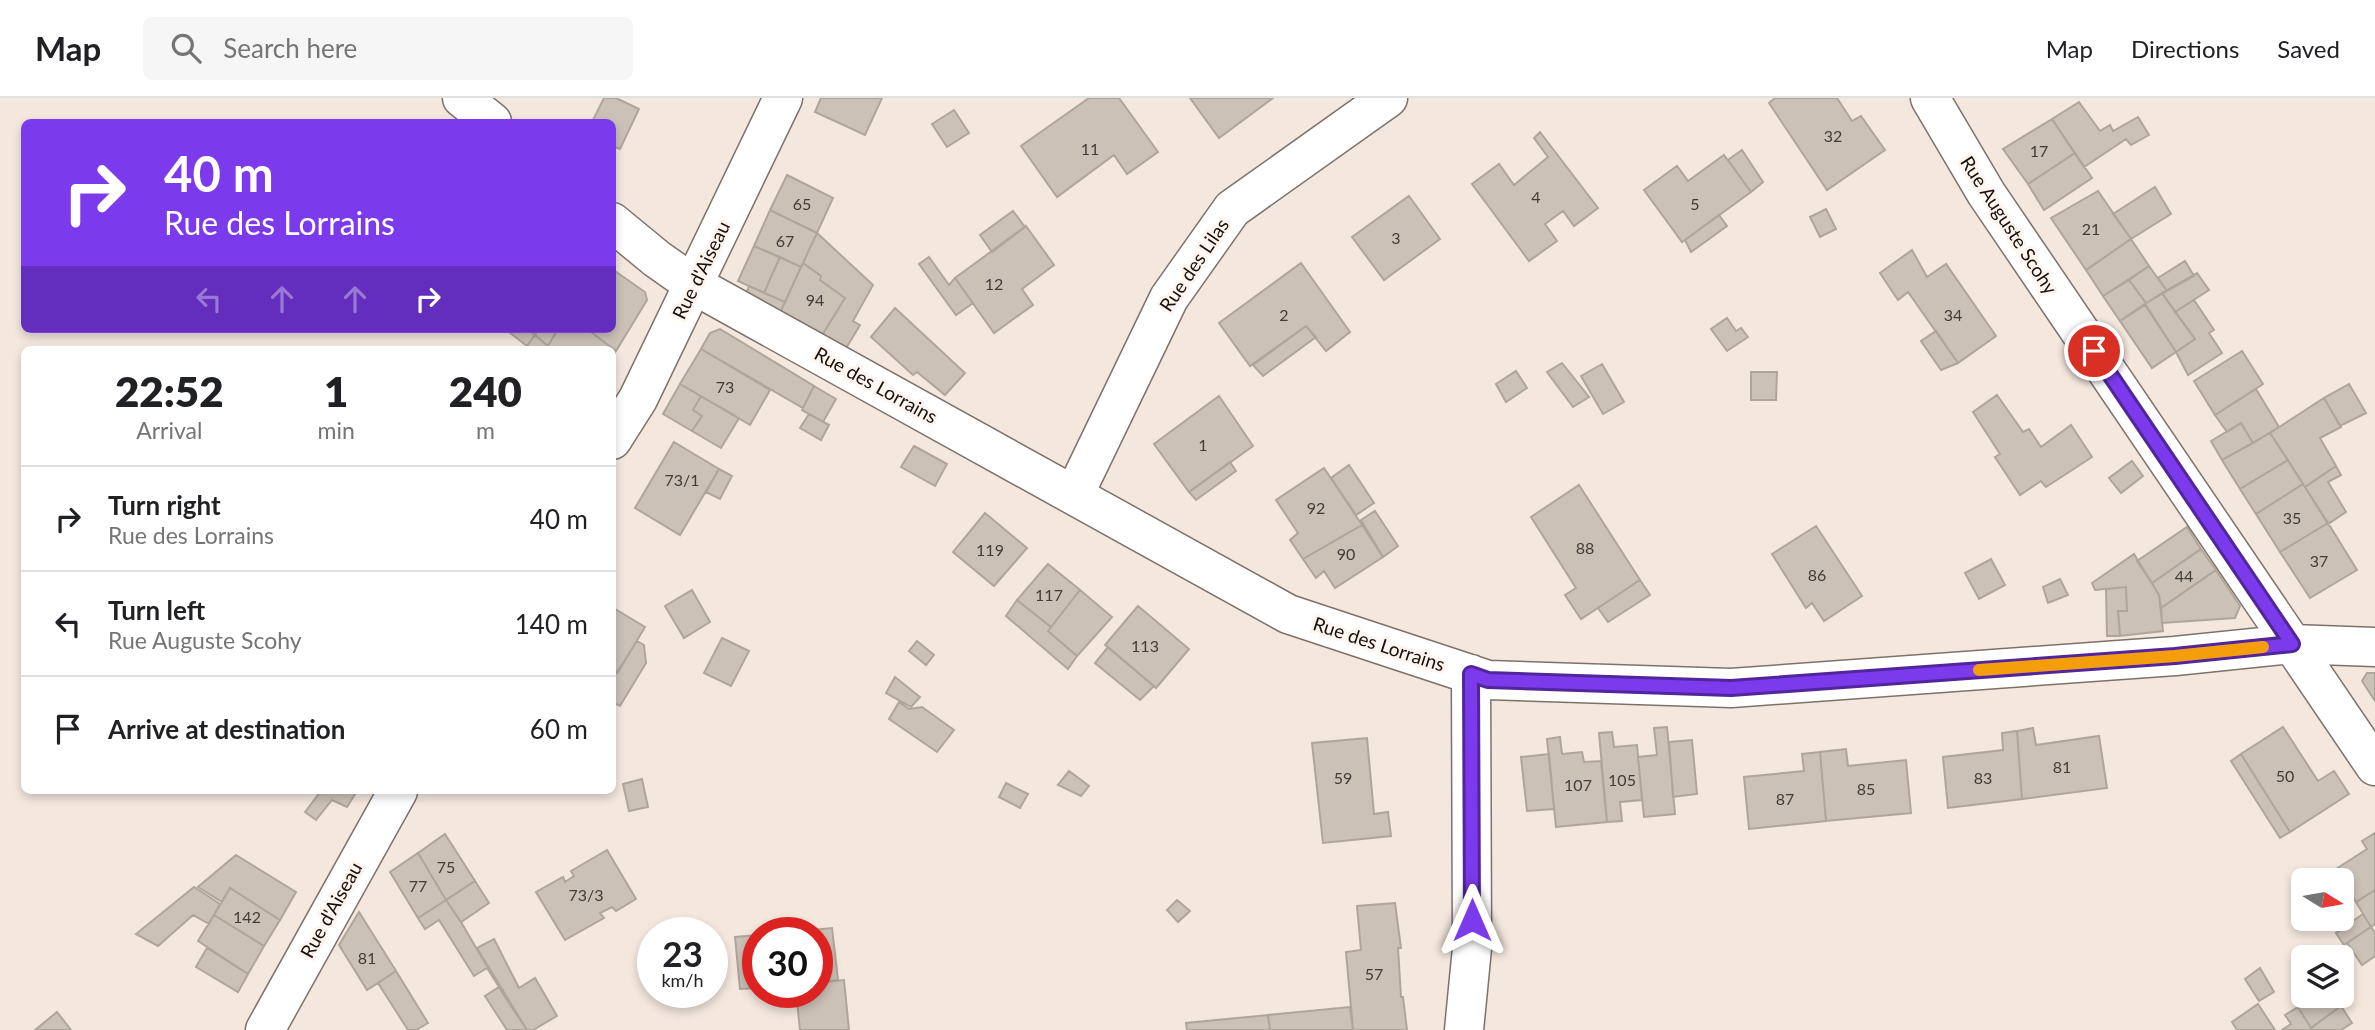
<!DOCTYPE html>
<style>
body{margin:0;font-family:Lato,sans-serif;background:#f6f6f6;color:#202124;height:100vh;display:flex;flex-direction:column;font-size:26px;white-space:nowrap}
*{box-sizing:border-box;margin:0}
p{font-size:23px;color:#757577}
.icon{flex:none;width:38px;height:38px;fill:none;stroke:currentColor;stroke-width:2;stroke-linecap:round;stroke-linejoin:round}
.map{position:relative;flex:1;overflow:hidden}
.side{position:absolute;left:21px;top:248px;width:595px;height:448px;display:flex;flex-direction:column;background:#fff;border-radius:10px;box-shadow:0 4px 10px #0003}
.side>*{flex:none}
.guide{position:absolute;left:21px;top:21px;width:595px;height:214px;border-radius:10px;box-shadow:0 4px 10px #0003;background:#7c3aed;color:#fff;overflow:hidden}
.needle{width:46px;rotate:101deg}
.fabs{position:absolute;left:2291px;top:770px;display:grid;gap:14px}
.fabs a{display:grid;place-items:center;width:63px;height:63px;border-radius:10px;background:#fff;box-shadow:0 4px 10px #0003;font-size:35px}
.speed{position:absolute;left:637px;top:819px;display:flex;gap:14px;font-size:35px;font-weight:700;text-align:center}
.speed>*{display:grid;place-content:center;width:91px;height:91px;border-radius:50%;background:#fff;box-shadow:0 4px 10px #0003;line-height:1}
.speed small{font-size:18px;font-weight:400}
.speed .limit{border:10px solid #d22;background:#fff;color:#111}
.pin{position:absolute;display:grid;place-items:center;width:60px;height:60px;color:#fff;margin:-30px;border:4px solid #fff;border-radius:50%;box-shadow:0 2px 7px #0007}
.me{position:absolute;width:77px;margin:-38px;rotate:0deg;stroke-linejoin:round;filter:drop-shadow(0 0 5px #0008)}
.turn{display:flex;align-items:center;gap:24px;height:147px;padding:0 28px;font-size:32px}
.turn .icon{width:91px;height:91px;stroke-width:2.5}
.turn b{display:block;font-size:49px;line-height:60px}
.lanes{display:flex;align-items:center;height:66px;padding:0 28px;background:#0003;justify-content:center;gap:35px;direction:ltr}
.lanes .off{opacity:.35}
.eta{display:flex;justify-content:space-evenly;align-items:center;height:119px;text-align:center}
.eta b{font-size:42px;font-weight:800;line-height:49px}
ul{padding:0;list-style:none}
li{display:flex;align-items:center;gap:21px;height:105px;padding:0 28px;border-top:2px solid #e0e0e0}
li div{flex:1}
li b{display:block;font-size:26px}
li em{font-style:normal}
header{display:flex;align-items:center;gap:42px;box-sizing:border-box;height:98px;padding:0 35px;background:#fff;border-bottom:2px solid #e0e0e0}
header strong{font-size:33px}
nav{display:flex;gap:38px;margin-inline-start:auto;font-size:24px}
.search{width:490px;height:63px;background:#f6f6f6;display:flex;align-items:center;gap:18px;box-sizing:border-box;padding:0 24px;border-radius:10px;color:#757577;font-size:26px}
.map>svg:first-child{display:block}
.building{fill:#cbc1b7;stroke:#aea59b;stroke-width:2}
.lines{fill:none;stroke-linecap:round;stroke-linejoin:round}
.minor-casing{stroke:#7d726a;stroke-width:41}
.minor{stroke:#fff;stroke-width:38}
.route-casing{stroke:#51269a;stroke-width:18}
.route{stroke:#7c3aed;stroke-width:12}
.slow{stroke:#f59e0b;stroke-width:12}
.labels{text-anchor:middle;stroke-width:6;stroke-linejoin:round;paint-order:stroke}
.number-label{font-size:16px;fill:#423c38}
.street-label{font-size:19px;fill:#14100d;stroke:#fff5ee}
</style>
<header>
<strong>Map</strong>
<div class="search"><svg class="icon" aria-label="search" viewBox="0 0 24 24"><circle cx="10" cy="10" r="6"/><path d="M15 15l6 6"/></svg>Search here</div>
<nav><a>Map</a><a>Directions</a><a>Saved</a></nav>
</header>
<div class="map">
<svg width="2375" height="932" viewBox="0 0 2375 932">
<rect width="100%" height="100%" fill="#f3e7de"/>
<path class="building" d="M 604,0 L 616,0 L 639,11 L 620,51 L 612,48 L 612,24 L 592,24 Z
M 821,0 L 882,0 L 865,37 L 815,14 Z
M 1089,0 L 1119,0 L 1158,54 L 1127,76 L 1114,57 L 1057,99 L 1021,48 Z
M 1190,0 L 1273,0 L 1219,40 Z
M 1775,0 L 1837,0 L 1852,23 L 1861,18 L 1885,52 L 1827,92 L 1769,5 Z
M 2079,4 L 2100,33 L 2110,27 L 2113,33 L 2138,19 L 2149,37 L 2131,47 L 2126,41 L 2084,69 L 2052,21 Z
M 954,12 L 969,35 L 947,49 L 932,26 Z
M 2052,21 L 2075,55 L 2028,86 L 2003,51 Z
M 1540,34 L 1598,110 L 1574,128 L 1563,113 L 1545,126 L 1557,143 L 1529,163 L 1472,86 L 1499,66 L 1514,87 L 1548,59 L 1534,40 Z
M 1742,52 L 1763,84 L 1751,94 L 1728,62 Z
M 2075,55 L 2092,80 L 2044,112 L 2028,86 Z
M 1724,57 L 1751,94 L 1682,144 L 1644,92 L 1677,68 L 1688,83 Z
M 787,77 L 833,100 L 817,135 L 770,112 Z
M 2155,89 L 2171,116 L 2131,141 L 2113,116 Z
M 2098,93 L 2131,141 L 2086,172 L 2051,120 Z
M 1409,98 L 1440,141 L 1384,182 L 1352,139 Z
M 1826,111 L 1836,131 L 1820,139 L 1810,119 Z
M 770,112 L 817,135 L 801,169 L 754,148 Z
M 1013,113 L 1025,129 L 992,154 L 980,137 Z
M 1719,117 L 1727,128 L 1691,154 L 1685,142 Z
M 1026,128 L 1054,167 L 1022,191 L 1033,207 L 994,235 L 955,180 Z
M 817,135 L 873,187 L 853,223 L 860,227 L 845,252 L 821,239 L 845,200 L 820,182 L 821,178 L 803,165 Z
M 2131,141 L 2149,168 L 2103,198 L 2086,172 Z
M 754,148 L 780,159 L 764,195 L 738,183 Z
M 1912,152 L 1927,179 L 1946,166 L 1996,238 L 1958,265 L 1908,194 L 1898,202 L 1880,175 Z
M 780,159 L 801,169 L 785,204 L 764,195 Z
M 929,159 L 949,187 L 955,180 L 973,205 L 956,217 L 919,166 Z
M 2185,163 L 2194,178 L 2167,193 L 2158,180 Z
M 803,165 L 821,178 L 820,182 L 845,200 L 821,239 L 780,215 Z
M 1301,165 L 1350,234 L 1326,253 L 1306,228 L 1250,268 L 1219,225 Z
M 2149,168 L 2167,193 L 2146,205 L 2129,182 Z
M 612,171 L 645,194 L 647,202 L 616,253 L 587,231 L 612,231 Z
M 2197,175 L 2209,192 L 2175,214 L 2162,195 Z
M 2129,182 L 2146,205 L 2120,223 L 2103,198 Z
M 749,188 L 785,204 L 780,215 L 746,196 Z
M 2162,195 L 2195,241 L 2176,254 L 2145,206 Z
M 2194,202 L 2214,232 L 2209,235 L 2222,255 L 2188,277 L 2176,254 L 2195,241 L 2175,214 Z
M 2145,207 L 2176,254 L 2152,270 L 2120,223 Z
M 895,210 L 965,275 L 945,297 L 917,274 L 913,277 L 871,239 Z
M 1727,220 L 1736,233 L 1741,230 L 1748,239 L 1727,253 L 1711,231 Z
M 1306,228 L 1316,239 L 1263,278 L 1253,267 Z
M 510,231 L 528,231 L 535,237 L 527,248 L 509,234 Z
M 539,231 L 558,231 L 548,248 L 535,237 Z
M 558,231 L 587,231 L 616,253 L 612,259 L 612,252 L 553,252 L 548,248 Z
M 720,231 L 814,288 L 803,310 L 701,251 L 710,235 Z
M 1936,233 L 1958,265 L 1941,272 L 1921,243 Z
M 535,237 L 551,251 L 551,252 L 524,252 Z
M 701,251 L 770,292 L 750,327 L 680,286 Z
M 2242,253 L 2263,286 L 2215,317 L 2194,283 Z
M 1562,265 L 1589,299 L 1573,309 L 1547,274 Z
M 1602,266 L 1624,304 L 1603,316 L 1581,278 Z
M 1516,273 L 1527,290 L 1506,304 L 1496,286 Z
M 1751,274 L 1777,274 L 1776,302 L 1751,302 Z
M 680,286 L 701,298 L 693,312 L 702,318 L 692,333 L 663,316 Z
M 2349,286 L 2366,315 L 2340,328 L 2324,300 Z
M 814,288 L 836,301 L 823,324 L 802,312 Z
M 2256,291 L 2279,329 L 2253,345 L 2241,325 L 2227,334 L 2215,317 Z
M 1997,297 L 2023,334 L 2029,331 L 2041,349 L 2071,327 L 2092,359 L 2046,389 L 2041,383 L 2020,397 L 1995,359 L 2000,356 L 1973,314 Z
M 701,298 L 739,320 L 721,350 L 692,333 L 702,318 L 693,312 Z
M 1219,298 L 1253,348 L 1189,394 L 1154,346 Z
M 2324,300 L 2341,329 L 2320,340 L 2336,368 L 2305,389 L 2270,335 Z
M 809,316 L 829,327 L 821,342 L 800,330 Z
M 2241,325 L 2253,345 L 2222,362 L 2211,343 Z
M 2270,335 L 2288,362 L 2240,391 L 2222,362 Z
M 674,344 L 719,371 L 680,437 L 635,410 Z
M 914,348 L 947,366 L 935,388 L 901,369 Z
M 2288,362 L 2303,386 L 2256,416 L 2240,391 Z
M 2132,363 L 2143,378 L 2121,395 L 2109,380 Z
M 1230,364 L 1236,373 L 1196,402 L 1189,394 Z
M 1349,367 L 1374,405 L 1356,417 L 1331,380 Z
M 2336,368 L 2341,377 L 2328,384 L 2346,414 L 2328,426 L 2305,389 Z
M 1324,370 L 1362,427 L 1303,461 L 1290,442 L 1298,435 L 1276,402 Z
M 719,371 L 732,378 L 720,401 L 706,394 Z
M 2303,386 L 2328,425 L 2280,454 L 2256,416 Z
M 1579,387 L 1640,482 L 1581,521 L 1565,497 L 1576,490 L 1531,419 Z
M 1375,413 L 1398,448 L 1383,459 L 1361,422 Z
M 985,415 L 1027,450 L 994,488 L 953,454 Z
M 2328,425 L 2357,472 L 2310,500 L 2280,454 Z
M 1362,427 L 1383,459 L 1335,490 L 1324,473 L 1316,480 L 1303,461 Z
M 1816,428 L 1862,498 L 1824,523 L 1812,505 L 1806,510 L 1772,456 Z
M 2187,429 L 2201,451 L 2152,485 L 2137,463 Z
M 2201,451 L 2216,472 L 2161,510 L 2159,497 L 2152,485 Z
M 2134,456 L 2159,497 L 2163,533 L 2120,538 L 2118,513 L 2127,513 L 2126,489 L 2095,492 L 2092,485 Z
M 1991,461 L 2005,487 L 1979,501 L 1965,475 Z
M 1048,466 L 1080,492 L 1051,529 L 1017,502 Z
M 2216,472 L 2240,508 L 2235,520 L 2162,525 L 2161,510 Z
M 2060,481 L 2068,497 L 2048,505 L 2043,489 Z
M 1640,482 L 1650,497 L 1608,524 L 1598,510 Z
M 2126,489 L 2127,513 L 2118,513 L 2120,538 L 2107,538 L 2106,491 Z
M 692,492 L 710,524 L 684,540 L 665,508 Z
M 1080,492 L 1112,519 L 1077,558 L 1048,533 Z
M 1017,502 L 1051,529 L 1048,533 L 1077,558 L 1068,571 L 1006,518 Z
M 1138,508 L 1189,551 L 1156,590 L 1105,547 Z
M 612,509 L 645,529 L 618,574 L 615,572 L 612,577 Z
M 722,540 L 749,553 L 731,588 L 704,575 Z
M 637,543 L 644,547 L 646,565 L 620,608 L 612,604 L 612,582 Z
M 917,543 L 934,557 L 926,567 L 909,553 Z
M 1108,549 L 1154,588 L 1140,602 L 1095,565 Z
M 2367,575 L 2375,575 L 2375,603 L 2362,583 Z
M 895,579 L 920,599 L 911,609 L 886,595 Z
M 899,604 L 909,611 L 922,609 L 954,632 L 937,654 L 889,621 Z
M 1667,629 L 1675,716 L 1644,719 L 1638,659 L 1657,657 L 1654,630 Z
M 2283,629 L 2318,683 L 2334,673 L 2349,696 L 2290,734 L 2241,656 Z
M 2033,630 L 2036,647 L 2099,638 L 2107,690 L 2022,701 L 2017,633 Z
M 2017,633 L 2022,701 L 1948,710 L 1943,659 L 2003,652 L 2002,635 Z
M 1612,634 L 1614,649 L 1637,647 L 1642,702 L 1620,704 L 1622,723 L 1607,724 L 1599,635 Z
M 1560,639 L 1562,656 L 1582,654 L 1584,664 L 1601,663 L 1607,724 L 1556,729 L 1547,641 Z
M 1367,640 L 1374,716 L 1388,714 L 1391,738 L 1323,745 L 1312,645 Z
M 1692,642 L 1697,696 L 1673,699 L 1669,644 Z
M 1846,651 L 1848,668 L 1906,662 L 1911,715 L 1826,723 L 1820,654 Z
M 1820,654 L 1826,723 L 1749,731 L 1744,679 L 1804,673 L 1802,656 Z
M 1549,656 L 1554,711 L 1527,713 L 1521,659 Z
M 2241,656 L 2290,734 L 2280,740 L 2231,663 Z
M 1069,673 L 1089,688 L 1081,698 L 1058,687 Z
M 642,681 L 648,709 L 629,713 L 623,686 Z
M 1006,685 L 1028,696 L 1020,710 L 999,699 Z
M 321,693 L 357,693 L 347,709 L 332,702 L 316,722 L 305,714 Z
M 2375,735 L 2375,792 L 2356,804 L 2336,771 L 2367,751 L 2362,743 Z
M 445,736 L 475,783 L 446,802 L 418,755 Z
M 607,752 L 636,801 L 616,813 L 612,809 L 600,815 L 604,820 L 565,842 L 536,794 L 563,779 L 565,784 L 574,778 L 571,773 Z
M 418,755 L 446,802 L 418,820 L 390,774 Z
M 236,757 L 296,794 L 280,822 L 230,790 L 222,804 L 198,789 Z
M 475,783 L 489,805 L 461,824 L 446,802 Z
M 194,789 L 220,806 L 209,826 L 193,817 L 158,848 L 136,836 Z
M 230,790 L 280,822 L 264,848 L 214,817 Z
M 2375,792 L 2375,826 L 2371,829 L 2356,804 Z
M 446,802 L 461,824 L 499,889 L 487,870 L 474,878 L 439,822 L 425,831 L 418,820 Z
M 1177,802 L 1190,813 L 1178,824 L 1167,812 Z
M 1395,805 L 1401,850 L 1398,850 L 1401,899 L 1403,899 L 1407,932 L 1353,932 L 1346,854 L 1361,852 L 1357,808 Z
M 359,814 L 396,873 L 367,892 L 339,847 Z
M 2363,816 L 2371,829 L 2344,847 L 2336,835 Z
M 214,817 L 264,848 L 248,876 L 198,843 Z
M 2371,829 L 2375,835 L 2375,858 L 2362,867 L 2347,845 Z
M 832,830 L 838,882 L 817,885 L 817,835 L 781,835 Z
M 758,837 L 758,890 L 740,891 L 735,839 Z
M 494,841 L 519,890 L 535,880 L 557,918 L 533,932 L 527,932 L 477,850 Z
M 207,850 L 248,876 L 238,894 L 196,869 Z
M 2260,870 L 2274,894 L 2259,903 L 2245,881 Z
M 396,873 L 428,925 L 416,932 L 408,932 L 378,885 Z
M 844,882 L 849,932 L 800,932 L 796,894 L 817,894 L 817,885 Z
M 499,889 L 505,899 L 527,932 L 507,932 L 485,898 Z
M 2314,898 L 2334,898 L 2341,908 L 2311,930 L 2298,909 Z
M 2258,906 L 2275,932 L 2237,932 L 2232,924 Z
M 2341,908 L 2352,925 L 2341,932 L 2312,932 L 2311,930 Z
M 1350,909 L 1353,932 L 1270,932 L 1268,917 Z
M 2298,909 L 2312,932 L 2282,932 L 2291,926 L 2285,917 Z
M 57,914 L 71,932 L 35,932 Z
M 1268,917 L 1270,932 L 1187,932 L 1186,925 Z"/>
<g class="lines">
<g class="minor-casing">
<path id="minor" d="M 462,0 L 492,24
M 1930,0 L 1986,95 L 2375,668
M 612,124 L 657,161 L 694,187 L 1288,516 L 1488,582 L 1731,590 L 2175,558 L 2292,546 L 2375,549
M 612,342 L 638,301 L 783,0
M 1074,397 L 1169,200 L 1232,111 L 1388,0
M 265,932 L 398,693
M 1464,932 L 1472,850 L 1471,576"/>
</g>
<use href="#minor" class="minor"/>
</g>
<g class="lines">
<g class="route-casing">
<path id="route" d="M 1472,822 L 1471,576 L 1488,582 L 1731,590 L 2175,558 L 2292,546 L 2094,253"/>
</g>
<use href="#route" class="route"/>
<path class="slow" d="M 1979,572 L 2175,558 L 2263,549"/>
</g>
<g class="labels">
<g class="number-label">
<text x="1833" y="44">32</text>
<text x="1090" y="57">11</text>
<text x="2039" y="59">17</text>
<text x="1536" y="105">4</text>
<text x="802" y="112">65</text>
<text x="1695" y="112">5</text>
<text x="2091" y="137">21</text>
<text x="1396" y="146">3</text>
<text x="785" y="149">67</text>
<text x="994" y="192">12</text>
<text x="815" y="208">94</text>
<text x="1284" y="223">2</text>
<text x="1953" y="223">34</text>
<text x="725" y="295">73</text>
<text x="1203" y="353">1</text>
<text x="682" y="388">73/1</text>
<text x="1316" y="416">92</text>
<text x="2292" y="426">35</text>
<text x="1585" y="456">88</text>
<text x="990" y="458">119</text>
<text x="1346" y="462">90</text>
<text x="2319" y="469">37</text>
<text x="1817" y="483">86</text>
<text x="2184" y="484">44</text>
<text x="1049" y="503">117</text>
<text x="1145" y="554">113</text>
<text x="2062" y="675">81</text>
<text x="2285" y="684">50</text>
<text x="1343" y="686">59</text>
<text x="1983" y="686">83</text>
<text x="1622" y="688">105</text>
<text x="1578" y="693">107</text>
<text x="1866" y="697">85</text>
<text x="1785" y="707">87</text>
<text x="446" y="775">75</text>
<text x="418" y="794">77</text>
<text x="586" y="803">73/3</text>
<text x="247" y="825">142</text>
<text x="367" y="866">81</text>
<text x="1374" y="882">57</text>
</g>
<g class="street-label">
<text transform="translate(2009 127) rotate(57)" y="7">Rue Auguste Scohy</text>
<text transform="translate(1194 167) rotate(-56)" y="7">Rue des Lilas</text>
<text transform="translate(701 172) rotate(-64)" y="7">Rue d'Aiseau</text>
<text transform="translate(876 287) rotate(29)" y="7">Rue des Lorrains</text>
<text transform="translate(1379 546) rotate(18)" y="7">Rue des Lorrains</text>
<text transform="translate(331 812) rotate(-61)" y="7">Rue d'Aiseau</text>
</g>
</g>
</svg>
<div class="fabs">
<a><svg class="needle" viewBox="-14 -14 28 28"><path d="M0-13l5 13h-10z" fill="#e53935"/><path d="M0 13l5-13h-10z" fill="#757577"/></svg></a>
<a><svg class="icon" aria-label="layers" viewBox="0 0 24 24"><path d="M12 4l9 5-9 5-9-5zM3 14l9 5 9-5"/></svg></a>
</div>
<div class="speed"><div>23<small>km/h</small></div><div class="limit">30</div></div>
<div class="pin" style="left:2094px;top:253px;background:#d93025"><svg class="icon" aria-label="arrive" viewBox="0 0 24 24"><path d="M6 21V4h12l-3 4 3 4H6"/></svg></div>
<svg class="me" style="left:1472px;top:822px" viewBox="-20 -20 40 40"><path d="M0-17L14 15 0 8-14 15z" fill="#7c3aed" stroke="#fff" stroke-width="4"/></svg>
<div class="guide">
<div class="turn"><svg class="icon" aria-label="right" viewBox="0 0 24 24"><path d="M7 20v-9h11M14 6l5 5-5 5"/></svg><div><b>40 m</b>Rue des Lorrains</div></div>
<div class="lanes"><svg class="icon off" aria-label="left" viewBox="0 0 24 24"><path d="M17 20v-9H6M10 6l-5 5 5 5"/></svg><svg class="icon off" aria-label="ahead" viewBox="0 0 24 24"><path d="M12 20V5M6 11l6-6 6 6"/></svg><svg class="icon off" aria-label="ahead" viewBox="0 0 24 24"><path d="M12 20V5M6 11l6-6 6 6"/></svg><svg class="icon" aria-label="right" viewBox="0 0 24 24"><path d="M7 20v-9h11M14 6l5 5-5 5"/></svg></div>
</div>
<section class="side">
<div class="eta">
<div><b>22:52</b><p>Arrival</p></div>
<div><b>1</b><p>min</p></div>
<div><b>240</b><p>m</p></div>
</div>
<ul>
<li><svg class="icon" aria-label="right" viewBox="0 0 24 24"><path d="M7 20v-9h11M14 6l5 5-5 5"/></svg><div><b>Turn right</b><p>Rue des Lorrains</p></div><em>40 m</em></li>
<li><svg class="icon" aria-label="left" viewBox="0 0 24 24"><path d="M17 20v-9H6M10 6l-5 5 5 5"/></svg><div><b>Turn left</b><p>Rue Auguste Scohy</p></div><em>140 m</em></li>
<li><svg class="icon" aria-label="arrive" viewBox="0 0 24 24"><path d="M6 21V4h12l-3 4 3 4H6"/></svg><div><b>Arrive at destination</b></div><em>60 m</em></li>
</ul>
</section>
</div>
